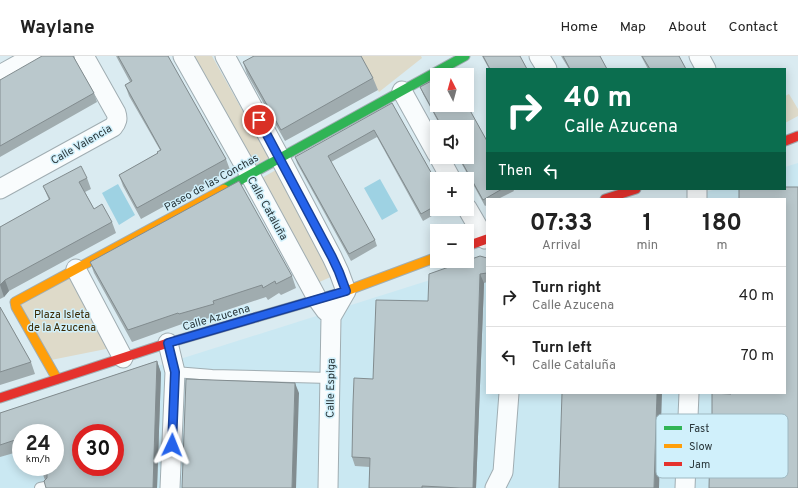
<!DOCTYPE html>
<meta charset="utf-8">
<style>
body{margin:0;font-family:Overpass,sans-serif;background:#f6f6f6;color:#222;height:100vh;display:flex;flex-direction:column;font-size:15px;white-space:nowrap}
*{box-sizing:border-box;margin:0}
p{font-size:13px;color:#767676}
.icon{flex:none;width:22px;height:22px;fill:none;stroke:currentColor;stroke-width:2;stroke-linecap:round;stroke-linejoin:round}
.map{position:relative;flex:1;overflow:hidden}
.side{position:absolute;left:486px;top:142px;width:300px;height:196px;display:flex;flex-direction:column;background:#fff;border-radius:0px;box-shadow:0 2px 10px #0003}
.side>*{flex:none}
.guide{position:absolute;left:486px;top:12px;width:300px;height:122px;border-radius:0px;box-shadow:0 2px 10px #0003;background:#0b6e4f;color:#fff;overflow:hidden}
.needle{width:26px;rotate:354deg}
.tools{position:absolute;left:430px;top:12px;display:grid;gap:8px}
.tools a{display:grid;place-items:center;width:44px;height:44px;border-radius:0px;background:#fff;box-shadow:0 2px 10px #0003;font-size:20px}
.speed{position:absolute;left:12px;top:368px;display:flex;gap:8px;font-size:20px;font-weight:700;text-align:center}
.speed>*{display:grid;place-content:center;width:52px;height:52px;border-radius:50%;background:#fff;box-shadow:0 2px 10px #0003;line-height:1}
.speed small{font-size:10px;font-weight:400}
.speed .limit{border:6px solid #d22;background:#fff;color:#111}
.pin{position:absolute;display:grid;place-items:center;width:34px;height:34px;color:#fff;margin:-17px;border:2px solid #fff;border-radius:50%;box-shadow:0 1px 4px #0007}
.me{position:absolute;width:44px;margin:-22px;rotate:2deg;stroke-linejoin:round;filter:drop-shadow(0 0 3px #0008)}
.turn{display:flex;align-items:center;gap:14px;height:84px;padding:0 12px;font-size:18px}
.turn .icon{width:52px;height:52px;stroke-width:2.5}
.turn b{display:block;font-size:28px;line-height:34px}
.then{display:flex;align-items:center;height:38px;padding:0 12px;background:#0003;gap:8px;font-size:15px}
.eta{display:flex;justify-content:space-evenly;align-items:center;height:68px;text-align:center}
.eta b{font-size:24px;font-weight:700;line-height:28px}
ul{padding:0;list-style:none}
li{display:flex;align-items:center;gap:12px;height:60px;padding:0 12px;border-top:1px solid #e0e0e0}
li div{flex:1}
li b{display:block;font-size:15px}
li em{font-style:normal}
header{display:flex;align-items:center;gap:24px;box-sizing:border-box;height:56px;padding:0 20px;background:#fff;border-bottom:1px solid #e0e0e0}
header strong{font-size:19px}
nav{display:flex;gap:22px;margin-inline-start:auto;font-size:14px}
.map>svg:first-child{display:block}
.built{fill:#cae8f2;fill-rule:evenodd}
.green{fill:#dedac9}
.water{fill:#9ed2e3}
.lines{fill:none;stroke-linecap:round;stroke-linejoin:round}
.lane-casing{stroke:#a0adb2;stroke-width:12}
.street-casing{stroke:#a0adb2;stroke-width:21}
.fast-casing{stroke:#a0adb2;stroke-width:11}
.slow-casing{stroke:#a0adb2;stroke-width:11}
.jam-casing{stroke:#a0adb2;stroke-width:11}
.lane{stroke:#f9fcfd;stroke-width:10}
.street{stroke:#f9fcfd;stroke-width:19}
.fast{stroke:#30b455;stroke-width:9}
.slow{stroke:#ff9f0a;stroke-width:9}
.jam{stroke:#e5322d;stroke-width:9}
.wall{fill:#a0acaf}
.shaded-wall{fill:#828c8f}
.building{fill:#bac8cc;stroke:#828c8f;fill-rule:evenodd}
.route-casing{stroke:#184099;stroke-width:10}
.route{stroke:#2563eb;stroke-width:7}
.labels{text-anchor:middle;stroke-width:3;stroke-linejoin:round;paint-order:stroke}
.street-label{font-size:11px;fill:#29363a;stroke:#d0f0fb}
.park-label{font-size:11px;fill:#392700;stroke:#d0f0fb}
.key{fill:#d0f0fb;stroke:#9eb8c1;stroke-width:1}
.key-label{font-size:11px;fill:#29363a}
</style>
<header>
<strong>Waylane</strong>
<nav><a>Home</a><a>Map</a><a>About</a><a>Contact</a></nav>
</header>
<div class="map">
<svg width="798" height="432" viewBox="0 0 798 432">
<rect width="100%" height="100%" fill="#daebf1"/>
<path class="built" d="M 798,107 L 798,432 L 0,432 L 0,360 L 487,206 L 487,337 L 785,337 L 785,143 L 684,143 L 716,133 L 785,133 L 785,111 ZM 21,377 L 55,377 L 55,411 L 21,411 ZM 81,377 L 115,377 L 115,411 L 81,411 Z"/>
<path class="green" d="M 189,0 L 212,0 L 269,102 L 251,111 Z
M 358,0 L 421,0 L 422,2 L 379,36 Z
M 789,38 L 798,53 L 798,60 L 785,67 L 785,40 Z
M 276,114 L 335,219 L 315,228 L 258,124 Z
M 72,220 L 111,292 L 51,304 L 19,248 Z"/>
<path class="water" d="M 380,123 L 398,155 L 382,164 L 364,132 Z
M 118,128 L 135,159 L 119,169 L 102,137 Z"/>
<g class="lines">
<g class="lane-casing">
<path id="lane" d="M 175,316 L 212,319 L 330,322
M 40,432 L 45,431"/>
</g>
<g class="street-casing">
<path id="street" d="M 183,0 L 250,119 L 318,244 L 326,255
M 225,0 L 280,102 L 332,201 L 339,216 L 346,235 L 331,261 L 328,432
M 539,0 L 547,13
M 699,0 L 706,13
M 0,19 L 34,0
M 402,35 L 437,98
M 439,101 L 451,123
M 0,133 L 113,71 C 117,66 118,63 116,57 L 84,0
M 697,143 L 697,133
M 467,152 L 485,183
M 76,213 L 123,302
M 168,287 L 175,316 L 170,432
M 495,432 L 503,416 L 509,337
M 685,432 L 689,337"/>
</g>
<g class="fast-casing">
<path id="fast" d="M 224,133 L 465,0"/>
</g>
<g class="slow-casing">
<path id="slow" d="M 257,261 L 346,235 L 437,201
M 57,323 L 16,251 L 15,246 L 224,133"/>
</g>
<g class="jam-casing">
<path id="jam" d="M 785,85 L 798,80
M 605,143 L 636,133
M 467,190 L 487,183
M 0,342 L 168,287 L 257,261"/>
</g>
<use href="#lane" class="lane"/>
<use href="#street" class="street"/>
<use href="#fast" class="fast"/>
<use href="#slow" class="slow"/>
<use href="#jam" class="jam"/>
</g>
<path class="wall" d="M 116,0 L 168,0 L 226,103 L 230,114 L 141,163 L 123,130 L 119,119 L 158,97 L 160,94 L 129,40 L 125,29 L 130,26 Z
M 482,0 L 520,0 L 527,13 L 489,13 Z
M 561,0 L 600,0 L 607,13 L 569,13 Z
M 641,0 L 679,0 L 686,13 L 648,13 Z
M 74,2 L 94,37 L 97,46 L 0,101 L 0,24 Z
M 243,6 L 373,22 L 378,34 L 285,85 L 247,18 Z
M 437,22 L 437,49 L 467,49 L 487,85 L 487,133 L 513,133 L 514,135 L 498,143 L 487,143 L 487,149 L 485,150 L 458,101 L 467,101 L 467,71 L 441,71 L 423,38 L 420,31 Z
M 392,47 L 437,127 L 437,153 L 444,153 L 423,165 L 377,81 L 331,106 L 375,184 L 377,190 L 351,205 L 297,107 L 295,101 Z
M 87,122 L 91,133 L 85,136 L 94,153 L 112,166 L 116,177 L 9,235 L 4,241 L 0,243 L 0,171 L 49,144 L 43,130 Z
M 487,202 L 487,226 L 484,227 L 476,432 L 369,432 L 370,411 L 355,410 L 352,401 L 373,323 L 428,245 Z
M 90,206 L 292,220 L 296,232 L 281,239 L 279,237 L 268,244 L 266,241 L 218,257 L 219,259 L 183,270 L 182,268 L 132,286 L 94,217 Z
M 0,251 L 31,306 L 35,318 L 0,329 Z
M 157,305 L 161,317 L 157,432 L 46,432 L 45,424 L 40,411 L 55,377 L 21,377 L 21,395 L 0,401 L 0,357 Z
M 731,338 L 730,389 L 730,373 L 715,372 L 712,362 Z"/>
<path class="shaded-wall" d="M 480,218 L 484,227 L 476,432 L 473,432 Z
M 5,224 L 9,235 L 4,241 L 0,229 Z
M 157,305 L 161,317 L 157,432 L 153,432 Z
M 295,327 L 299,337 L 296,432 L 292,432 Z
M 657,337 L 662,337 L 659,432 L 654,432 Z"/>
<path class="building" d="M 42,0 L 73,0 L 94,37 L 0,90 L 0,24 Z
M 118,0 L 168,0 L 226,103 L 137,152 L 119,119 L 158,97 L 157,96 L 161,94 L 125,29 L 132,25 Z
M 254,0 L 361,0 L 373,22 L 281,74 L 243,6 Z
M 483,0 L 520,0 L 527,13 L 490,13 Z
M 563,0 L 600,0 L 607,13 L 570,13 Z
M 642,0 L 679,0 L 686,13 L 650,13 Z
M 449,15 L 451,19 L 442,19 Z
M 437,22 L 437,49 L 467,49 L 487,85 L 487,133 L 502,133 L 483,144 L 459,101 L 467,101 L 467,71 L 442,71 L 420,31 Z
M 392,47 L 437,127 L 437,149 L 421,158 L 374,74 L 328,100 L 375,184 L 349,198 L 295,101 Z
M 81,110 L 87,122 L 79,126 L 94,153 L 102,148 L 112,166 L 5,224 L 0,229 L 0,171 L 50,143 L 43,130 Z
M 239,125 L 292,220 L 276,228 L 275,225 L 263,232 L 262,229 L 213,245 L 214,248 L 179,258 L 178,257 L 128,274 L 90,206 Z
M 785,131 L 798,131 L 798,432 L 709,432 L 710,389 L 730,389 L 730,363 L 712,362 L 712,337 L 731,338 L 731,337 L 785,337 L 785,143 L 739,143 L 739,133 L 785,133 Z
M 480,200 L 487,202 L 487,217 L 480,218 L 473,432 L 460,432 L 422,430 L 422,432 L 369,432 L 370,402 L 352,401 L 353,348 L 354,322 L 373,323 L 376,244 L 428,245 L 429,218 Z
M 0,251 L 31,306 L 0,316 Z
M 157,305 L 153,432 L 46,432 L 44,425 L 47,422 L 47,418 L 45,415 L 41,413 L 40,411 L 55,411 L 55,377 L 21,377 L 21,382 L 0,389 L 0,357 ZM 81,377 L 115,377 L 115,411 L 81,411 Z
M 186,323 L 295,327 L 292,432 L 182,432 Z
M 562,337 L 657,337 L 654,432 L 559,432 Z"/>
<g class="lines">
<g class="route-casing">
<path id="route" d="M 172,389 L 175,316 L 168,287 L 346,235 L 339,216 L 332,201 L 259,64"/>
</g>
<use href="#route" class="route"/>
</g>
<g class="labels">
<g class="street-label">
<text transform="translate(81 88) rotate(-30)" y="4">Calle Valencia</text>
<text transform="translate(211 126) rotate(-29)" y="4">Paseo de las Conchas</text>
<text transform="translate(268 152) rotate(61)" y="4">Calle Cataluña</text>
<text transform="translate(216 261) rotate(-16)" y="4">Calle Azucena</text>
<text transform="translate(330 332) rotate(-89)" y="4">Calle Espiga</text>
</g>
<g class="park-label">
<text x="62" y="262">Plaza Isleta<tspan x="62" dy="13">de la Azucena</tspan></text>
</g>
</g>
<rect x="656" y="358" width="132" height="64" rx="6" class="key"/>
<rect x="664" y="370" width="18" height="4" fill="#30b455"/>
<rect x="664" y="388" width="18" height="4" fill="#ff9f0a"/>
<rect x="664" y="406" width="18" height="4" fill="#e5322d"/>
<g class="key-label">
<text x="689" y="376">Fast</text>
<text x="689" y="394">Slow</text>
<text x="689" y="412">Jam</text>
</g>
</svg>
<div class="tools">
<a><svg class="needle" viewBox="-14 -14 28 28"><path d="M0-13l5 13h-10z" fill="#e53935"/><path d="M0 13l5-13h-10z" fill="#767676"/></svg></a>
<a><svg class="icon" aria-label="sound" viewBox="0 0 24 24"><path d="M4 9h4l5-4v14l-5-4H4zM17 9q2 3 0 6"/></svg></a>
<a>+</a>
<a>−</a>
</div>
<div class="speed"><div>24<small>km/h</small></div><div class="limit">30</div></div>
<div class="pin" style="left:259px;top:64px;background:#d93025"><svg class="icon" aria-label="arrive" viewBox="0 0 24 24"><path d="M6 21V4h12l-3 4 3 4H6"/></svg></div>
<svg class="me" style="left:172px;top:389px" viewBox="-20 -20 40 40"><path d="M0-17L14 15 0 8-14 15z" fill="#2563eb" stroke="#fff" stroke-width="4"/></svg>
<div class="guide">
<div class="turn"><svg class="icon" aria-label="right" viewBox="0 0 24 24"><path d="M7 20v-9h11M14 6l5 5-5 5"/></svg><div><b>40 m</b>Calle Azucena</div></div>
<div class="then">Then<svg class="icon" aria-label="left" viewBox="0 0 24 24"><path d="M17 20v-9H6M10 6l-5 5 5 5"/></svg></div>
</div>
<section class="side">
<div class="eta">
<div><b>07:33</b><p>Arrival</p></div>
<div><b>1</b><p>min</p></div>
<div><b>180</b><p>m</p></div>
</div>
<ul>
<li><svg class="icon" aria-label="right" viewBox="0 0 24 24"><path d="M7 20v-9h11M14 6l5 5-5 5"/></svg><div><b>Turn right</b><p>Calle Azucena</p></div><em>40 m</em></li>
<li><svg class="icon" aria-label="left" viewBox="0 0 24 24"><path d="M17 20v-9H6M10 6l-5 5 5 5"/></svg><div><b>Turn left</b><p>Calle Cataluña</p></div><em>70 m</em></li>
</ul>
</section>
</div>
